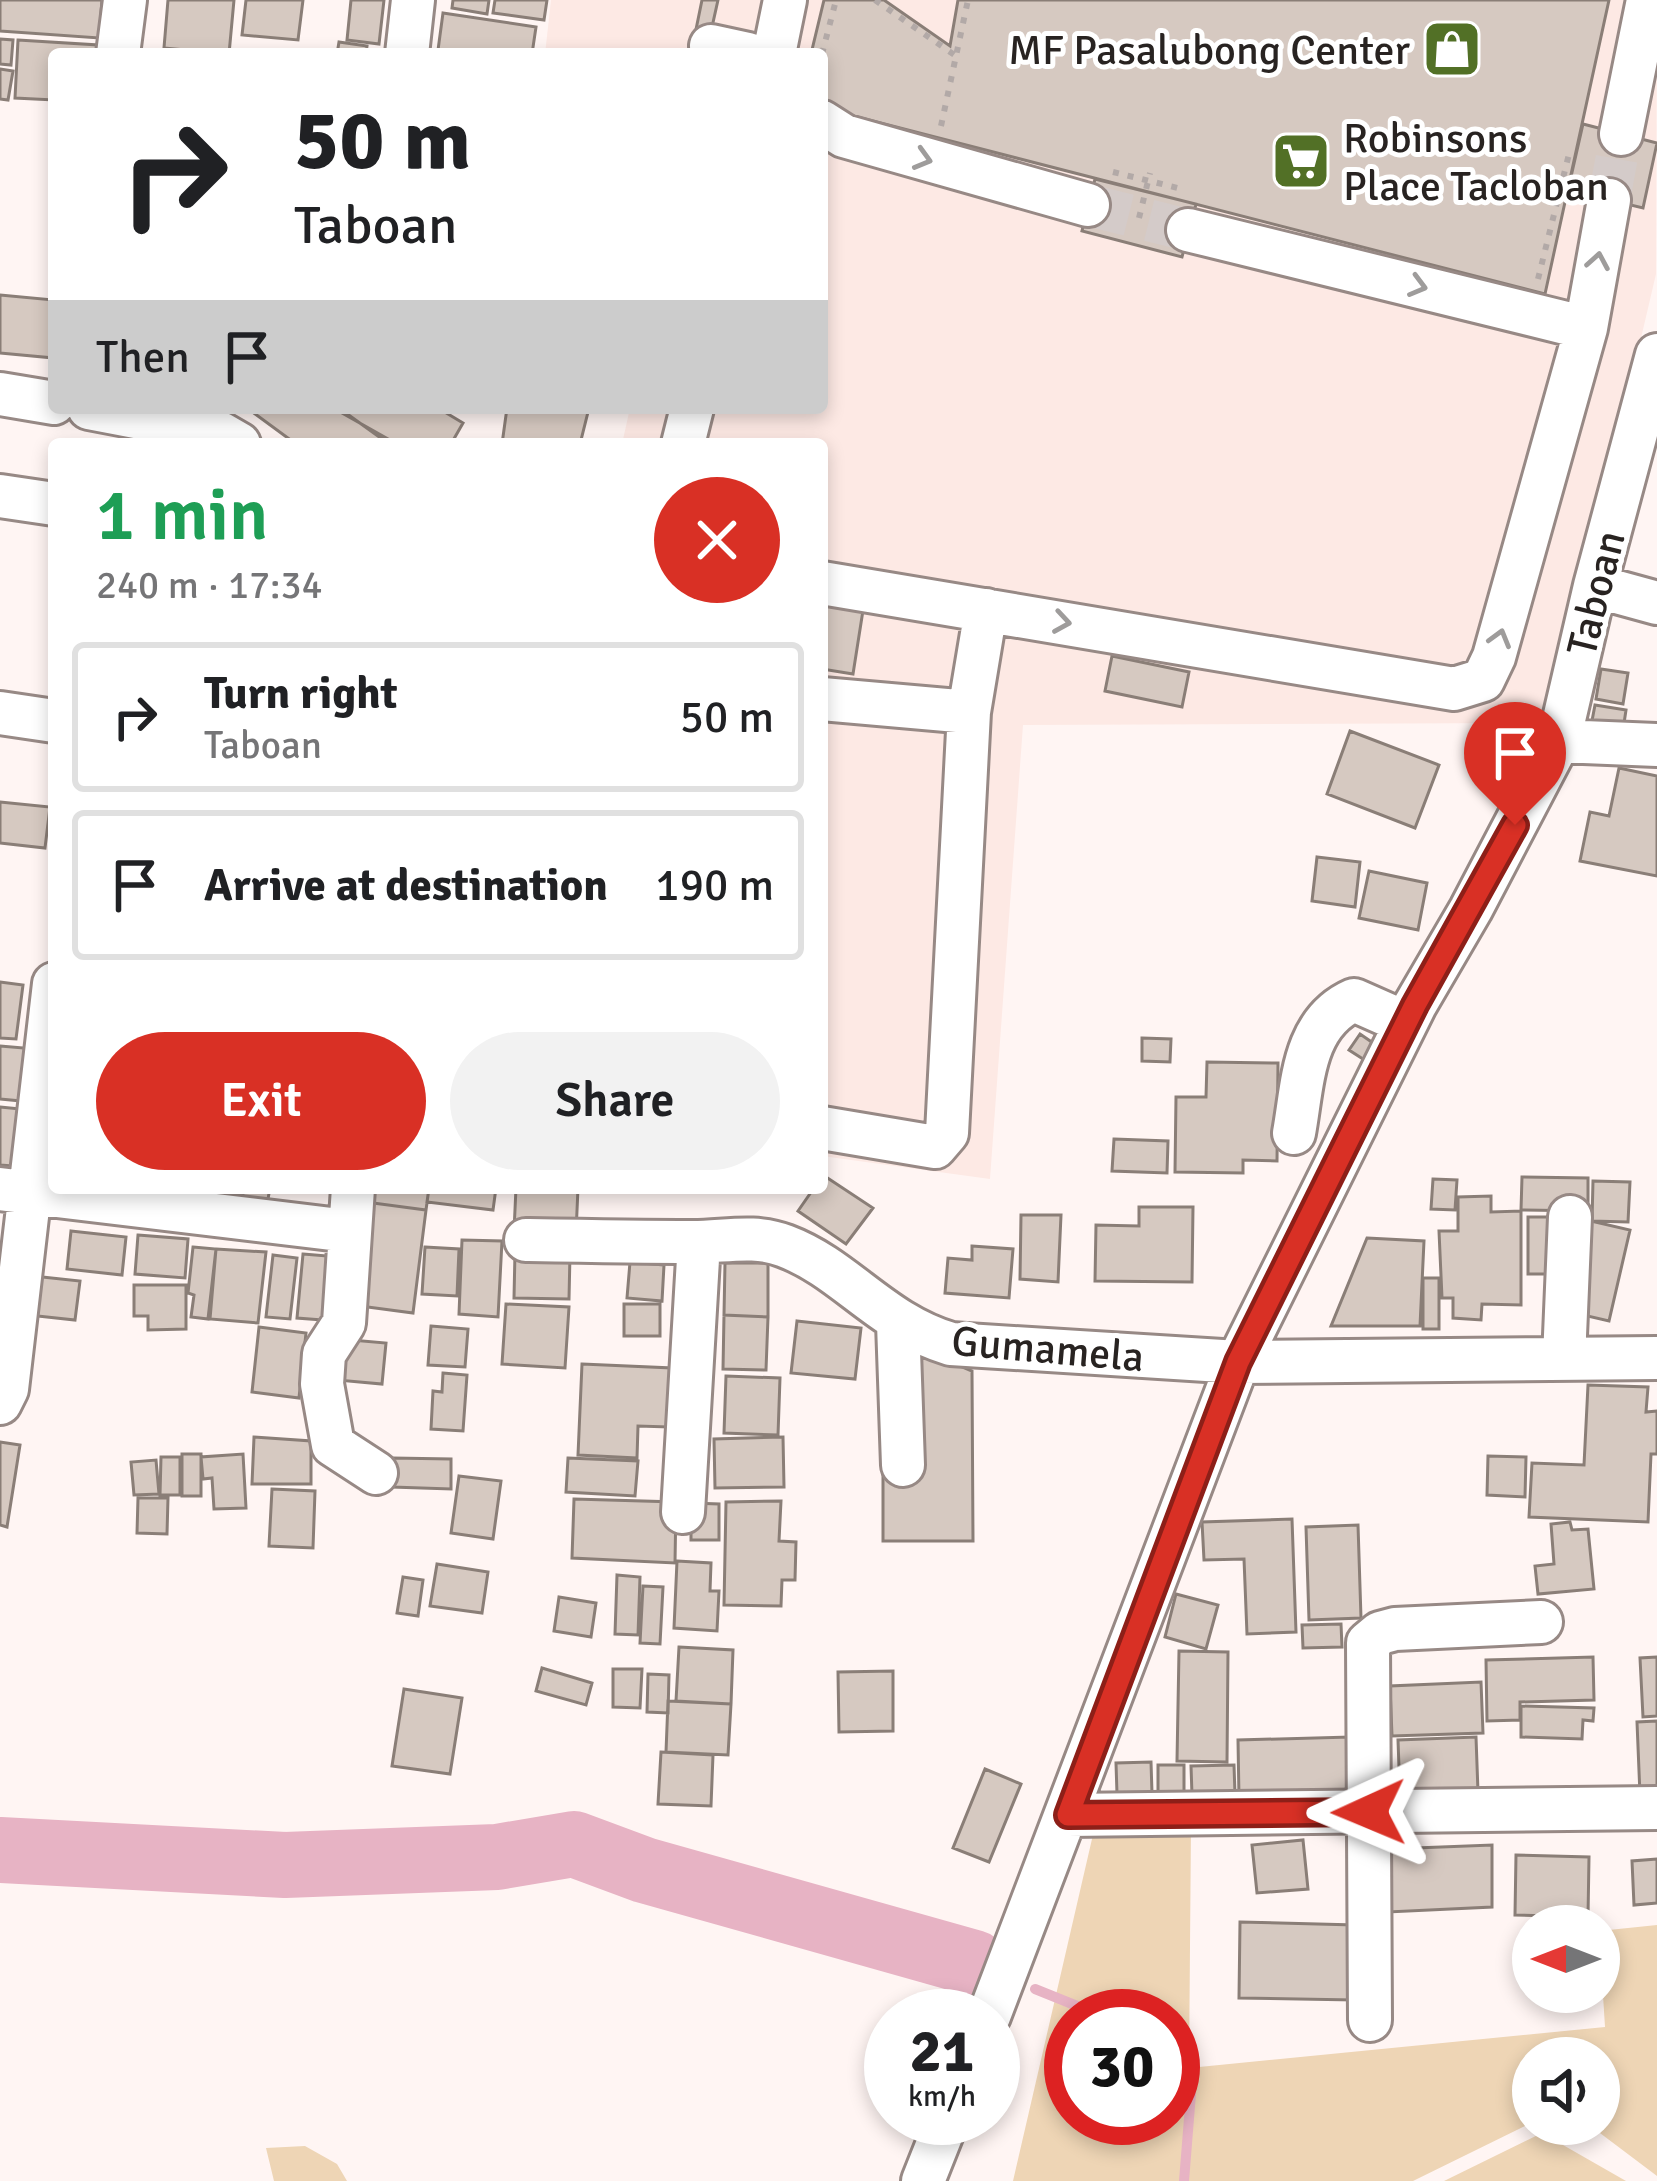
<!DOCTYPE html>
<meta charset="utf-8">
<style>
body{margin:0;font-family:Signika,sans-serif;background:#f2f2f2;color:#202124;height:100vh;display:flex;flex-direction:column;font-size:45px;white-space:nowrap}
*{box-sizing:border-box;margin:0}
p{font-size:39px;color:#757577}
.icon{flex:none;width:66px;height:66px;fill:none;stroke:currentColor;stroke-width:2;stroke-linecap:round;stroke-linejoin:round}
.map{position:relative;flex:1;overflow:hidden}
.panel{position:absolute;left:48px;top:438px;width:780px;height:756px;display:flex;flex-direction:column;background:#fff;border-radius:12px;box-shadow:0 6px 18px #0003}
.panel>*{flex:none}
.banner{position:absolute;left:48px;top:48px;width:780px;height:366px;border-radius:12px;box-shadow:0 6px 18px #0003;background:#fff;color:#202124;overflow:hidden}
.needle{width:78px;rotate:270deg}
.buttons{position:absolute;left:1512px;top:1905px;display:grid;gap:24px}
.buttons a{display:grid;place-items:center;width:108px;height:108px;border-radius:50%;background:#fff;box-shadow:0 6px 18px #0003;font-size:60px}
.speed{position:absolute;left:864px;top:1989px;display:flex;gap:24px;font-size:60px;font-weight:700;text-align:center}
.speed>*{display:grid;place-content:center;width:156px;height:156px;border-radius:50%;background:#fff;box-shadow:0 6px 18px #0003;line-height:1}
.speed small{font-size:30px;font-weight:400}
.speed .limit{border:18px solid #d22;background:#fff;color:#111}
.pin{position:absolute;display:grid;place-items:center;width:102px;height:102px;color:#fff;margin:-123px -51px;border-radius:50% 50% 50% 0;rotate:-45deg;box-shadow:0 0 12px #0007}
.pin .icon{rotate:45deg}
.me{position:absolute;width:132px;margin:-66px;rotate:269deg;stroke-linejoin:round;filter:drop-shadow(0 0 9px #0008)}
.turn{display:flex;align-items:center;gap:42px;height:252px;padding:0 48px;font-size:54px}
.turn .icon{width:156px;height:156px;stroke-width:2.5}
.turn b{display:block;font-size:84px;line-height:102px}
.then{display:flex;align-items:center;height:114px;padding:0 48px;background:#0003;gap:24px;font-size:45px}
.round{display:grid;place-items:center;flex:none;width:126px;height:126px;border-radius:63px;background:#f2f2f2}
.overview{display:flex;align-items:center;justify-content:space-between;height:204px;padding:0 48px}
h1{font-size:72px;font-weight:600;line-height:90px;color:#1e9e55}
.cta{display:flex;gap:24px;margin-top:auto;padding:24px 48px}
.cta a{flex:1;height:138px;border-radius:72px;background:#d93025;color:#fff;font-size:48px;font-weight:600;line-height:138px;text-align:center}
.cta a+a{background:#f2f2f2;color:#202124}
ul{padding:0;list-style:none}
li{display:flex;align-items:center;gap:36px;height:150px;margin:0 24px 18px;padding:0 24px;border:6px solid #e0e0e0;border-radius:12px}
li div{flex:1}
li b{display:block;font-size:45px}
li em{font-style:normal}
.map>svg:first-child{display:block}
.built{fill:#fde9e4}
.green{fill:#eed5b5;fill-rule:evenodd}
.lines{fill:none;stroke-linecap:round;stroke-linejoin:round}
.stream{stroke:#e7b3c4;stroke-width:10}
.river{stroke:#e7b3c4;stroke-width:66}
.building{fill:#d6c9c1;stroke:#8a7e77;stroke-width:3}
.minor-tunnel{stroke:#d4cbc9;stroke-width:42;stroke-dasharray:42 21;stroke-linecap:butt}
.minor-casing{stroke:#978985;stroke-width:48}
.path{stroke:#b2a9a7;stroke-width:6;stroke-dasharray:6 9;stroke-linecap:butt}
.minor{stroke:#fff;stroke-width:42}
.oneway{stroke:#9e9c9b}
.route-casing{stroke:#8d1f18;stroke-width:30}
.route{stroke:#d93025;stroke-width:21}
.labels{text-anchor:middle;stroke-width:10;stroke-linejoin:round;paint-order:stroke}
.poi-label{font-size:42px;fill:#282321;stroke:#fff;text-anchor:end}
.street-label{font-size:42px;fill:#282321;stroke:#fff}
</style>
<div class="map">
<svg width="1657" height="2181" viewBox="0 0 1657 2181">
<rect width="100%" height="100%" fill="#fff5f3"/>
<path class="built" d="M 551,0 L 1657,0 L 1656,274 L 1551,723 L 1023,725 L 990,1179 L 822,1156 L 822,444 L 622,444 L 630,408 L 822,408 L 822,54 L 545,54 Z"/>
<path class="green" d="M 1095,1826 L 1191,1826 L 1189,2068 L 1605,2027 L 1599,1931 L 1657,1925 L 1657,2176 L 1588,2124 L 1599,2124 L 1599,2058 L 1533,2058 L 1533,2122 L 1413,2181 L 1013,2181 ZM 1071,2016 L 1173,2016 L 1173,2118 L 1071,2118 Z
M 1542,2133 L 1626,2181 L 1444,2181 Z
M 305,2146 L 337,2164 L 347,2181 L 274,2181 L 266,2148 Z"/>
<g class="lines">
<path class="stream" d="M 1035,1989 L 1102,2016
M 1173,2046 L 1194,2056 L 1184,2181"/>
<path class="river" d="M 0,1850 L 285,1865 L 497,1857 L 574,1844 L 644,1870 L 974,1963"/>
</g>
<path class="building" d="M 0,0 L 102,0 L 99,38 L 0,31 Z
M 168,0 L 234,0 L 229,54 L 164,48 Z
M 246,0 L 303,0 L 298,40 L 242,35 Z
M 351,0 L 384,0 L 379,44 L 347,40 Z
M 453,0 L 489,0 L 487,14 L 452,8 Z
M 495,0 L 547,0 L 544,20 L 493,13 Z
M 702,0 L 718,0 L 706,54 L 691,54 Z
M 824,0 L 884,0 L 950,46 L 958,0 L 1609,0 L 1545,294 L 834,111 L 822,99 L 822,54 L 811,54 Z
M 443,13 L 536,27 L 532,54 L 438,50 Z
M 0,39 L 13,40 L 11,65 L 0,64 Z
M 18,40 L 98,45 L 97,54 L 54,54 L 54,100 L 15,98 Z
M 339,42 L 367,46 L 366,54 L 337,54 Z
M 0,69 L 13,71 L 8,100 L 0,99 Z
M 1583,124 L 1657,143 L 1643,208 L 1568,190 Z
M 1095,179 L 1196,204 L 1182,257 L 1082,231 Z
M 0,295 L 54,300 L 54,358 L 0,353 Z
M 247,408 L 339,408 L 389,444 L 296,444 Z
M 345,408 L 438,408 L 463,423 L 451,444 L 397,444 L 342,413 Z
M 507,408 L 589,408 L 580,444 L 502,444 Z
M 822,597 L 864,604 L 853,674 L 822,669 Z
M 1112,656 L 1189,672 L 1182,707 L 1105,691 Z
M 1601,669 L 1628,673 L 1623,704 L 1596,699 Z
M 1595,705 L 1626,710 L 1623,730 L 1591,726 Z
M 1350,731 L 1439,765 L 1415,828 L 1327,794 Z
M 1619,768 L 1657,776 L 1657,876 L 1580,861 L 1590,812 L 1609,816 Z
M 0,802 L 50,807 L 45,848 L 0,843 Z
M 1317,857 L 1360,862 L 1355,907 L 1312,901 Z
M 1369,871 L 1427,883 L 1418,930 L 1359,918 Z
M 0,982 L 23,985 L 16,1039 L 0,1038 Z
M 1360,1034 L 1376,1045 L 1366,1061 L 1349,1050 Z
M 1142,1038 L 1171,1039 L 1170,1062 L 1142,1061 Z
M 0,1046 L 36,1049 L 32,1102 L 0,1099 Z
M 1207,1062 L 1278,1063 L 1277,1161 L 1243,1160 L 1243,1173 L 1175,1172 L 1176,1097 L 1206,1097 Z
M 0,1107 L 31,1110 L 26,1167 L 0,1165 Z
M 1114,1139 L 1168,1141 L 1167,1173 L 1112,1171 Z
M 823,1175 L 873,1208 L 846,1244 L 798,1211 L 814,1188 L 822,1188 Z
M 1522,1177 L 1588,1178 L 1588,1211 L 1521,1210 Z
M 1433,1179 L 1457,1180 L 1455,1210 L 1431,1209 Z
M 1593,1181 L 1630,1182 L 1628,1222 L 1592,1221 Z
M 244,1188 L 270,1188 L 265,1215 L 240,1211 Z
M 360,1188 L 429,1188 L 426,1210 L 358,1201 Z
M 429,1188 L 496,1188 L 493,1210 L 427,1202 Z
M 516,1188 L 578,1188 L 576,1233 L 514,1231 Z
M 1491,1196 L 1491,1212 L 1521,1211 L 1521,1305 L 1482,1304 L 1481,1320 L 1453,1318 L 1453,1298 L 1442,1298 L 1439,1231 L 1458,1231 L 1458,1197 Z
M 358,1201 L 426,1210 L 413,1313 L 345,1304 Z
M 1139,1207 L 1193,1207 L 1192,1282 L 1095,1281 L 1096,1225 L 1139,1226 Z
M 1021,1215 L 1061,1215 L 1058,1282 L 1020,1279 Z
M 1528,1217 L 1556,1217 L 1556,1274 L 1528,1274 Z
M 1591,1221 L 1630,1230 L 1609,1321 L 1570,1312 Z
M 71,1231 L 126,1237 L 122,1275 L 67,1269 Z
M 138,1235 L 188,1239 L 185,1278 L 135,1274 Z
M 1367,1238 L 1424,1241 L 1420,1326 L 1331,1326 Z
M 462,1240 L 502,1241 L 498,1317 L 459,1314 Z
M 972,1246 L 1013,1249 L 1009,1298 L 945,1293 L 948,1258 L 972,1260 Z
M 193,1247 L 216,1249 L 208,1319 L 191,1317 L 194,1295 L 188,1293 Z
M 425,1247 L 459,1249 L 457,1296 L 422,1294 Z
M 216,1249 L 266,1252 L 258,1323 L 210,1319 Z
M 515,1252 L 570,1254 L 569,1299 L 514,1298 Z
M 303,1254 L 340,1257 L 335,1321 L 297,1318 Z
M 273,1255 L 297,1258 L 290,1319 L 266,1317 Z
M 630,1262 L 664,1265 L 662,1301 L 627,1298 Z
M 725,1263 L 768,1263 L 768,1317 L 724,1315 Z
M 33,1276 L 80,1281 L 75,1320 L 28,1315 Z
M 1423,1278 L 1439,1278 L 1439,1329 L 1423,1329 Z
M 134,1285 L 186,1285 L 186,1329 L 148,1330 L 148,1316 L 134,1316 Z
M 506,1304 L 569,1307 L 565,1368 L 502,1364 Z
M 624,1304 L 660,1304 L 660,1336 L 624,1336 Z
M 724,1315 L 768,1317 L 766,1370 L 723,1369 Z
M 797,1321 L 861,1328 L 855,1379 L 791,1373 Z
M 431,1326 L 468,1329 L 465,1367 L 428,1365 Z
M 259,1327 L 306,1333 L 299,1398 L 252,1392 Z
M 340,1339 L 386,1343 L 382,1384 L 337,1380 Z
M 904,1342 L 972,1371 L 973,1541 L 883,1541 L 883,1470 L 905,1470 Z
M 582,1364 L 672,1368 L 669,1427 L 638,1426 L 637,1458 L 578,1455 Z
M 443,1373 L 467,1375 L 463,1431 L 431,1429 L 433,1391 L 442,1392 Z
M 726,1376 L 780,1378 L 778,1435 L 724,1433 Z
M 1588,1385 L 1648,1387 L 1646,1412 L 1657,1411 L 1657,1454 L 1651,1454 L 1648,1522 L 1529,1517 L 1532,1463 L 1584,1465 Z
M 254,1437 L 311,1441 L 311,1484 L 252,1484 Z
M 783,1437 L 784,1487 L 715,1488 L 714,1439 Z
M 0,1442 L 20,1445 L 7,1527 L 0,1525 Z
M 182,1454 L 201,1454 L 201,1496 L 182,1496 Z
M 243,1454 L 246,1508 L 214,1509 L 212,1478 L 203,1479 L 201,1457 Z
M 1488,1456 L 1526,1457 L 1525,1497 L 1487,1495 Z
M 161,1457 L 180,1457 L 180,1495 L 160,1495 Z
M 392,1458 L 451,1459 L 451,1489 L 392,1487 Z
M 568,1458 L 638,1461 L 635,1496 L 566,1492 Z
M 156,1460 L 159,1494 L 134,1495 L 131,1462 Z
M 459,1476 L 501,1481 L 493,1539 L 451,1533 Z
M 272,1489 L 315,1491 L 313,1548 L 269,1546 Z
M 138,1498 L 168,1498 L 167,1534 L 137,1533 Z
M 574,1499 L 676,1502 L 675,1563 L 572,1558 Z
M 781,1501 L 779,1541 L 796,1542 L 795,1580 L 782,1580 L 781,1606 L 724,1605 L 726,1502 Z
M 691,1503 L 719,1504 L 719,1540 L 691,1540 Z
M 1292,1519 L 1296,1632 L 1247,1634 L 1244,1559 L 1204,1560 L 1202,1522 Z
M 1570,1522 L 1572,1530 L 1588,1529 L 1594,1589 L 1538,1594 L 1535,1566 L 1554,1564 L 1551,1524 Z
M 1358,1525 L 1361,1618 L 1309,1620 L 1306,1527 Z
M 677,1561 L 711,1563 L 710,1591 L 719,1591 L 717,1631 L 674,1628 Z
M 437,1564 L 488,1572 L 482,1613 L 430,1606 Z
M 617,1575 L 640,1577 L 638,1635 L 615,1634 Z
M 403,1577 L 423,1580 L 418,1616 L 397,1613 Z
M 643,1586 L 663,1587 L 660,1644 L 640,1643 Z
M 1176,1594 L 1218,1605 L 1206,1649 L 1165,1637 Z
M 559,1597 L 596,1603 L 591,1637 L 554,1631 Z
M 1341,1624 L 1342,1647 L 1303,1648 L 1302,1625 Z
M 679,1647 L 733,1650 L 731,1704 L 676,1701 Z
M 1179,1651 L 1228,1652 L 1227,1762 L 1177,1761 Z
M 1593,1657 L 1594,1700 L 1520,1702 L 1520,1720 L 1487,1721 L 1486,1660 Z
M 1657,1657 L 1657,1716 L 1643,1717 L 1640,1658 Z
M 542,1668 L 592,1683 L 586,1705 L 536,1691 Z
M 613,1669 L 642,1669 L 640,1708 L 613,1707 Z
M 893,1671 L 893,1731 L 839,1732 L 838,1672 Z
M 648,1674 L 669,1675 L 668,1713 L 647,1712 Z
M 1481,1682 L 1483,1733 L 1392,1736 L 1390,1686 Z
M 404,1689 L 462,1698 L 450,1774 L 392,1766 Z
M 668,1701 L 731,1704 L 728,1755 L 666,1752 Z
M 1521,1706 L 1594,1708 L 1593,1721 L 1583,1720 L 1582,1739 L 1521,1737 Z
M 1657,1721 L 1657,1794 L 1640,1795 L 1637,1722 Z
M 1350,1737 L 1351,1796 L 1239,1798 L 1238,1740 Z
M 1476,1737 L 1478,1792 L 1400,1795 L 1398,1740 Z
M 661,1752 L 713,1755 L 711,1806 L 658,1804 Z
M 1151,1762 L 1152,1793 L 1117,1794 L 1116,1763 Z
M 1158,1765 L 1184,1765 L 1184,1795 L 1158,1794 Z
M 1234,1765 L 1235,1794 L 1192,1795 L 1191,1766 Z
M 985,1769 L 1021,1784 L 989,1862 L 953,1848 Z
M 1303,1840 L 1308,1889 L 1257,1893 L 1252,1845 Z
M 1492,1845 L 1492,1907 L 1388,1912 L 1390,1849 Z
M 1516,1855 L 1589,1857 L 1588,1917 L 1515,1915 Z
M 1657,1859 L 1657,1903 L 1634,1905 L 1632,1861 Z
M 1240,1922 L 1355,1925 L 1354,2000 L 1239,1998 Z"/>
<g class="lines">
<path class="minor-tunnel" d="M 1609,200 L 1621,134
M 1088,205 L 1188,230"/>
<g class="minor-casing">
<path id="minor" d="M 711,46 L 748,54
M 118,54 L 125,0
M 407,54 L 413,0
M 774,54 L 785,0
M 822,122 L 844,136 L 1088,205
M 1621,134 L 1648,0
M 1188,230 L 1586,328
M 0,394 L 54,403
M 89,408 L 220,433 L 239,444
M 683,444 L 692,408
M 0,496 L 54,504
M 822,583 L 1454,689 L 1483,680 L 1494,657 L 1586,328 L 1609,200
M 1595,586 L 1657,603
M 822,699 L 969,712
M 0,713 L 54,721
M 1559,741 L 1657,745
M 822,1128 L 935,1147 L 947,1133 L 969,712 L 986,610
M 1294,1133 C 1303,1084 1302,1023 1354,1000 L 1406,1023
M 353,1188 L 344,1323 L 324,1354 L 322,1384 L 333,1445 L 376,1473
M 0,1189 L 348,1231
M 526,1240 C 582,1241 637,1242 693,1242 C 725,1242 754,1234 785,1246 C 846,1269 880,1323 951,1344 L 1238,1362 L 1657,1358
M 898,1323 L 903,1465
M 1564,1359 L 1570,1217
M 0,1403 L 7,1389 L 54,984
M 683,1512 L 699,1242
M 1068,1815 L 1657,1808
M 989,2016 L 1238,1362 L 1415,1005 L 1471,909 L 1559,741 L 1595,586 L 1657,355
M 1370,2020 L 1368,1643 L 1380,1633 L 1395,1629 L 1541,1622
M 923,2181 L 948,2118"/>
</g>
<path class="path" d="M 875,0 L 956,56
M 822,54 L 836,0
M 941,126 L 968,0
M 1113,172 L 1182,189
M 1139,218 L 1150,173
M 1538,279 L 1569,154"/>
<use href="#minor" class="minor"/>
</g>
<defs><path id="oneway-chevron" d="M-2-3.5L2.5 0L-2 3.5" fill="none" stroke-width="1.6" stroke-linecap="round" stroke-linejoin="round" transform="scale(3)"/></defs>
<g class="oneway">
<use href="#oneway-chevron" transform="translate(923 159) rotate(16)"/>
<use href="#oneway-chevron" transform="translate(1598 261) rotate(-80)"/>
<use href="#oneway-chevron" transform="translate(1418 286) rotate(15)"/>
<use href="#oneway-chevron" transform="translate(1062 622) rotate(9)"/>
<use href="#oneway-chevron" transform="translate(1500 638) rotate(-74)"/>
</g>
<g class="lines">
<g class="route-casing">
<path id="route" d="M 1369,1812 L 1068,1815 L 1238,1362 L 1415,1005 L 1515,825"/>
</g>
<use href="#route" class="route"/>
</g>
<defs>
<g id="shop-square" transform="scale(3)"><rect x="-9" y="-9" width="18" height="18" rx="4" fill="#527026" stroke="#fff"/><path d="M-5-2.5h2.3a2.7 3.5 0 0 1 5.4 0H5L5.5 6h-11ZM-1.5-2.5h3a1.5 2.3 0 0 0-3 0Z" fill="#fff"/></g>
<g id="supermarket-square" transform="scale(3)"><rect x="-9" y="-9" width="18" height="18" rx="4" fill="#527026" stroke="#fff"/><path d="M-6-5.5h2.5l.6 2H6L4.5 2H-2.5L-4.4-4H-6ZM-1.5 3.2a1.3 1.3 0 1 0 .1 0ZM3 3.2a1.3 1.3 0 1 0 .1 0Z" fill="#fff"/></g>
</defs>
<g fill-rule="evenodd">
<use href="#shop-square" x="1452" y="49"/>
<use href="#supermarket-square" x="1301" y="161"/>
</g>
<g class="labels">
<g class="poi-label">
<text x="1410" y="64">MF Pasalubong Center</text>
<text x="1343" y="152" text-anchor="start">Robinsons<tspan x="1343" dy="48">Place Tacloban</tspan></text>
</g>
<g class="street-label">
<text transform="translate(1595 593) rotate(-76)" y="15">Taboan</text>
<text transform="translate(1048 1348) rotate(5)" y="15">Gumamela</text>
</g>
</g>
</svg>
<div class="buttons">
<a><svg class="needle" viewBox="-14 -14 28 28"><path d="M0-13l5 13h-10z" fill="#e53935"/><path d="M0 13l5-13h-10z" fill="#757577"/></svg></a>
<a><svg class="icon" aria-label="sound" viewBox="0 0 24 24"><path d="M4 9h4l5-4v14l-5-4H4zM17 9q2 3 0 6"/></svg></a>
</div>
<div class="speed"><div>21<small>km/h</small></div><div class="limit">30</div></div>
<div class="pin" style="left:1515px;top:825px;background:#d93025"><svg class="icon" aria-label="arrive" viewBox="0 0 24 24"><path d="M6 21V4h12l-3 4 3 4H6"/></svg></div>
<svg class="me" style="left:1369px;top:1812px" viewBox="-20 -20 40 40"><path d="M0-17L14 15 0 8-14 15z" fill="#d93025" stroke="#fff" stroke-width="4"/></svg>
<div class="banner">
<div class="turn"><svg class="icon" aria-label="right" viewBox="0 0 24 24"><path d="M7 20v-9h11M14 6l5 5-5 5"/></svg><div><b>50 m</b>Taboan</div></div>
<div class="then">Then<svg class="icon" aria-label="arrive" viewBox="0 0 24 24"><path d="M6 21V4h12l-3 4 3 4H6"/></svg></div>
</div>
<section class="panel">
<div class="overview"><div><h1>1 min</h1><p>240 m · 17:34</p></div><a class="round" style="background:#d93025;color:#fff"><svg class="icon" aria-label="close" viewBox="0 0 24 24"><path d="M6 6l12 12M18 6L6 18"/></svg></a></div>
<ul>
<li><svg class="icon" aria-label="right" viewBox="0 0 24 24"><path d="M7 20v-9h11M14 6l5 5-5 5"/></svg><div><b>Turn right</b><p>Taboan</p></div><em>50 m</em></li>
<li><svg class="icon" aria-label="arrive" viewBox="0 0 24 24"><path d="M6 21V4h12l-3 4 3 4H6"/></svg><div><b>Arrive at destination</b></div><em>190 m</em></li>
</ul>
<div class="cta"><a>Exit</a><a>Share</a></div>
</section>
</div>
